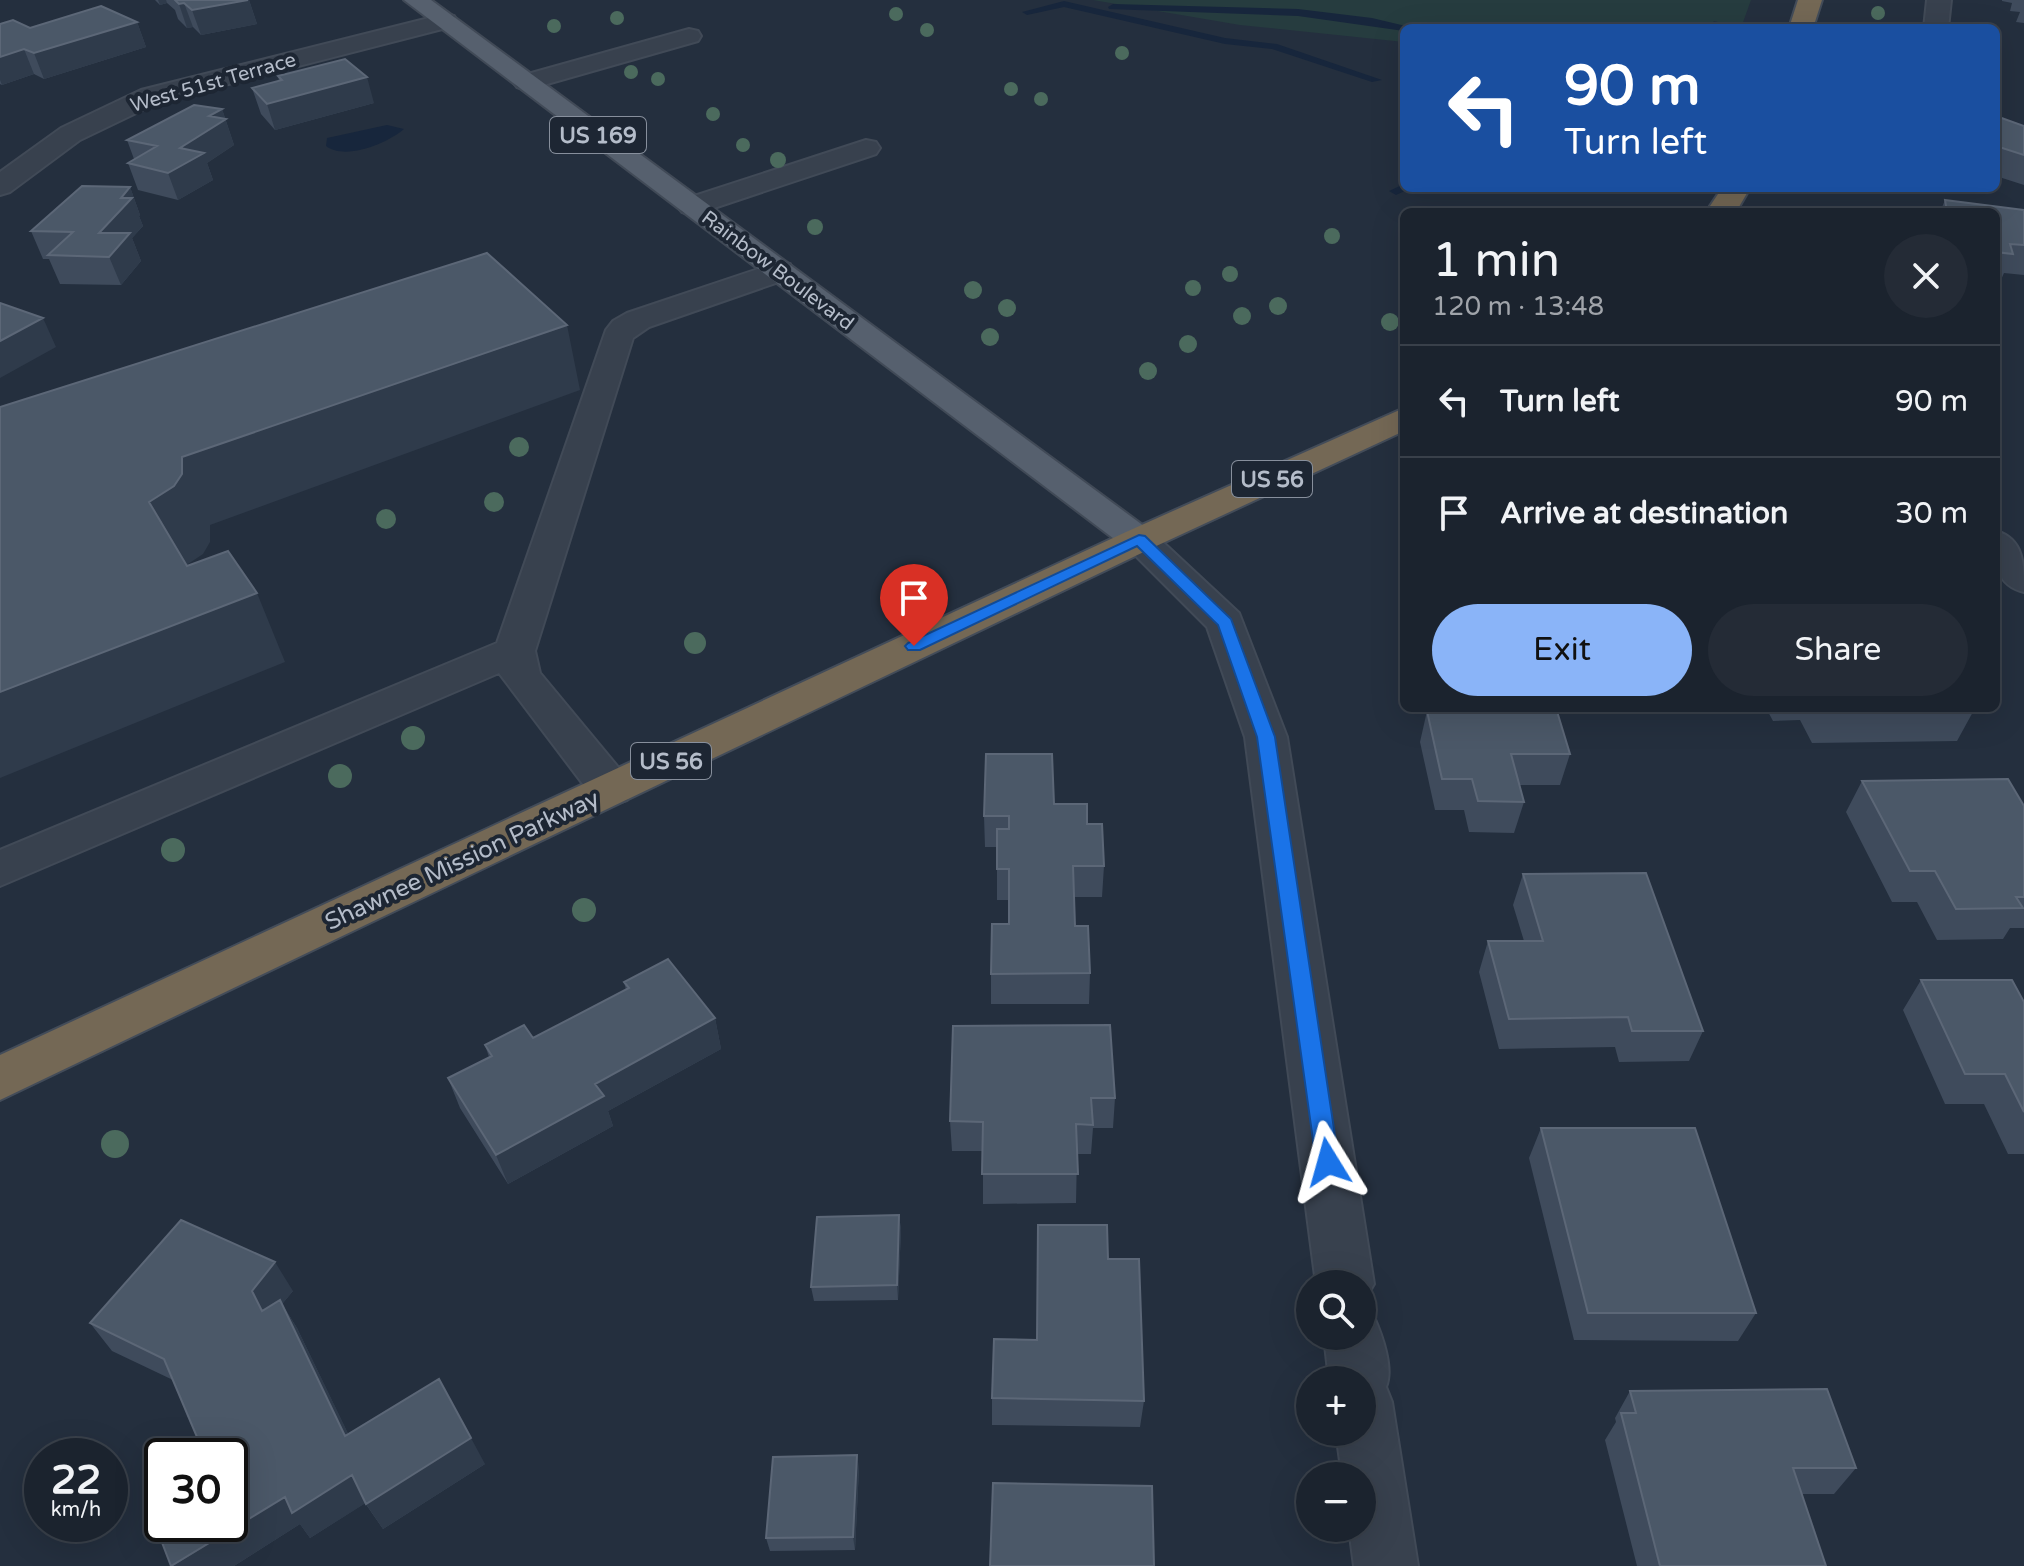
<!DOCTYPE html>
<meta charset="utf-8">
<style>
body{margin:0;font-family:"Varela Round",sans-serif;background:#242b36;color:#f1f3f6;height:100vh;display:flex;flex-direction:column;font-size:30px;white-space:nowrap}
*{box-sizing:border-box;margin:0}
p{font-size:26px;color:#a0a4aa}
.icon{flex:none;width:44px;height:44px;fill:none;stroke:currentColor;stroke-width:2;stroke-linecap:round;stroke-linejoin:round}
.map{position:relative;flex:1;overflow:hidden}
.details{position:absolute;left:1400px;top:208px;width:600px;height:504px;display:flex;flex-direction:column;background:#1b232e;border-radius:12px;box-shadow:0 8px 32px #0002,0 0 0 2px #39404a}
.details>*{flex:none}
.top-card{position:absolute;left:1400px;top:24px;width:600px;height:168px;border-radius:12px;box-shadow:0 8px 32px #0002,0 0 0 2px #39404a;background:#1a4fa0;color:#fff;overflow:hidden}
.tools{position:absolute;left:1296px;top:1270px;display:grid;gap:16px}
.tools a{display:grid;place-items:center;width:80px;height:80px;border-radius:50%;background:#1b232e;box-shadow:0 8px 32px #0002,0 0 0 2px #39404a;font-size:40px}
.speed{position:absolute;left:24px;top:1438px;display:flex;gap:16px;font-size:40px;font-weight:700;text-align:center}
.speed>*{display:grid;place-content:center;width:104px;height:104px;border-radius:50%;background:#1b232e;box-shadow:0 8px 32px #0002,0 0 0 2px #39404a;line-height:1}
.speed small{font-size:20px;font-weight:400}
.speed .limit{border:4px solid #111;border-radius:12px;background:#fff;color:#111}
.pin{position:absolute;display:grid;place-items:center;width:68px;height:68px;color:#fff;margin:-82px -34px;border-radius:50% 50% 50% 0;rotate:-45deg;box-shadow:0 0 8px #0007}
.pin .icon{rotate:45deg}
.me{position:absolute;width:88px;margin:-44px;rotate:352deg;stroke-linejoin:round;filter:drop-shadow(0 0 6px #0008)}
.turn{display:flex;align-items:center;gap:28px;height:168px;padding:0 32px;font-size:36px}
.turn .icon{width:104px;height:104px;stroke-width:2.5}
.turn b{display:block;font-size:56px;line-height:68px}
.round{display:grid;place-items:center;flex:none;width:84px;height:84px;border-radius:42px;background:#242b36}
.headline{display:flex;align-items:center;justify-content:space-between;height:136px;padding:0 32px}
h1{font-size:48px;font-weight:600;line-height:60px}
.action{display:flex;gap:16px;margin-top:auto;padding:16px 32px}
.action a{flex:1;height:92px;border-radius:48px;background:#8ab4f8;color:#111;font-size:32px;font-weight:600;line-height:92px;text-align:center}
.action a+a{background:#242b36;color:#f1f3f6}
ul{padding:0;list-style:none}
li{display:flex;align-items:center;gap:24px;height:112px;padding:0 32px;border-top:2px solid #39404a}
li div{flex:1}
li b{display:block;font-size:30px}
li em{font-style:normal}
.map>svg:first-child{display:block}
.green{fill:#263c3f}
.water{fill:#17263c}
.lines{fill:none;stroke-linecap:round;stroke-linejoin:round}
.stream{fill:#17263c;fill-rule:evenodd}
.minor-casing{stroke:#414a57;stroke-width:4}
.major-casing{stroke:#414a57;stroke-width:4}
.highway-casing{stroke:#434c59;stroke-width:4}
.minor{fill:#38414e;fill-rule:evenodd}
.major{fill:#56606e;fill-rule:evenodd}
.highway{fill:#746855;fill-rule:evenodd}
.tree{fill:#4b6a5d}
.wall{fill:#3f4b5c}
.shaded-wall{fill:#2f3b4b}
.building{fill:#4b5868;stroke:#5c6777;stroke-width:2}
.route{fill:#1a73e8;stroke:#114b97;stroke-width:2}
.labels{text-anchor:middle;stroke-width:8;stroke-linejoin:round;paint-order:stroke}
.far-street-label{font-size:20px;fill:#b4bcc9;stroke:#1d2633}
.shield{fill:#1d2633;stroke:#878f9c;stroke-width:2}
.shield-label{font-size:22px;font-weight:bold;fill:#b4bcc9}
.street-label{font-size:24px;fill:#b4bcc9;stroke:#1d2633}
</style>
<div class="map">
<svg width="2024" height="1566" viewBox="0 0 2024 1566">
<rect width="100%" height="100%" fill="#242f3e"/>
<path class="green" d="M 1093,0 L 1751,0 L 1741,28 L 1714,21 L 1708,28 L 1404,28 L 1404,42 L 1240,25 Z"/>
<path class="water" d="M 387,125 L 404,129 C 388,143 345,161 326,146 L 327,138 Z"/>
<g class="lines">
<path class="stream" d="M 1064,1 L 1225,38 L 1277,44 L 1382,80 L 1372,82 L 1272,49 L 1225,44 L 1064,7 L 1027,15 L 1022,12 Z
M 1113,4 L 1298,9 L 1372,18 L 1414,28 L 1404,28 L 1404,31 L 1298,16 L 1109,9 L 1108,7 Z
M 1404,184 L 1404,188 L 1411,188 L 1396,195 L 1389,191 Z"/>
<g class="minor-casing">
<path id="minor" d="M 1927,0 L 1951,0 L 1948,28 L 1924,28 Z
M 445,14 L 454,16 L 457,21 L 454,26 L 159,102 L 80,140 L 10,192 L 0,195 L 0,172 L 61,128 L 141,90 Z
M 689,29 L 698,31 L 701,36 L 698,41 L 526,90 L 517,87 L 513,82 L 517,77 Z
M 866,140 L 876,142 L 880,148 L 876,154 L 702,212 L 692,215 L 682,212 L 677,206 L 682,200 Z
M 779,262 L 790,264 L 794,271 L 790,278 L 649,327 L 633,338 L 535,651 L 540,673 L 627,778 L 633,789 L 627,800 L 611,805 L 595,800 L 499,673 L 0,886 L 0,850 L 497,643 L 606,330 L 613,321 L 627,313 Z
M 1139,529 L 1152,532 L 1239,613 L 1287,737 L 1374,1284 L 1362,1304 L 1362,1284 L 1316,1284 L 1245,737 L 1207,627 L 1120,540 L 1126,532 Z
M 1996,531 C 2024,539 2024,564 2024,592 C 1992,584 1996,558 1996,531 Z
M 1362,1312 L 1374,1317 C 1382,1335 1394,1368 1386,1387 L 1392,1402 L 1418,1566 L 1354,1566 L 1349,1528 L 1362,1528 L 1362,1476 L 1342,1476 L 1336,1432 L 1362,1432 L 1362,1380 L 1329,1380 L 1324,1336 L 1362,1336 Z"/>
</g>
<g class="major-casing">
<path id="major" d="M 404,0 L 431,0 L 1152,532 L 1158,540 L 1152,548 L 1139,551 L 1126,548 Z"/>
</g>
<g class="highway-casing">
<path id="highway" d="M 1798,0 L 1822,0 L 1813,28 L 1789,28 Z
M 1722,188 L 1750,188 L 1736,212 L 1706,212 Z
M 1404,408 L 1404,431 L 1152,548 L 0,1100 L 0,1055 L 1126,532 Z"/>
</g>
<use href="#minor" class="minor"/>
<use href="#major" class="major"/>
<use href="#highway" class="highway"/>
</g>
<g class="tree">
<circle cx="1878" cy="13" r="7"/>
<circle cx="896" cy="14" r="7"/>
<circle cx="617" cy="18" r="7"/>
<circle cx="554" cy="26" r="7"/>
<circle cx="927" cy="30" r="7"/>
<circle cx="1122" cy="53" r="7"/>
<circle cx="631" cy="72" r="7"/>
<circle cx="658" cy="79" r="7"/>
<circle cx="1011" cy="89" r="7"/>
<circle cx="1041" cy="99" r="7"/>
<circle cx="713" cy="114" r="7"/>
<circle cx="743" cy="145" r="7"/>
<circle cx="778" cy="160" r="8"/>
<circle cx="815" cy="227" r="8"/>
<circle cx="1332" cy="236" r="8"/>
<circle cx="1230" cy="274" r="8"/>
<circle cx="1193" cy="288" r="8"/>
<circle cx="973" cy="290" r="9"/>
<circle cx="1278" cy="306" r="9"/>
<circle cx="1007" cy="308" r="9"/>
<circle cx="1242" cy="316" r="9"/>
<circle cx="1390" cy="322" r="9"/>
<circle cx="990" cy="337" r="9"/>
<circle cx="1188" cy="344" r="9"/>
<circle cx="1148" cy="371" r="9"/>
<circle cx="519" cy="447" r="10"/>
<circle cx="494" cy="502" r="10"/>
<circle cx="386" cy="519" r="10"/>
<circle cx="695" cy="643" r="11"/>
<circle cx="413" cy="738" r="12"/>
<circle cx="340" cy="776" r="12"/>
<circle cx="173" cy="850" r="12"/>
<circle cx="584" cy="910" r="12"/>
<circle cx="115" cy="1144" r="14"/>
</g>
<path class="wall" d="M 155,0 L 249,0 L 257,24 L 201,35 L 193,27 L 187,28 L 178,19 L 175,10 L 167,3 L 160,5 Z
M 2002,0 L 2024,0 L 2024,23 L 2016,22 L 2020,12 L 2010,11 L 2012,3 L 2002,1 Z
M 137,22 L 146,47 L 44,79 L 34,74 L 2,85 L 0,84 L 0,24 L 30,28 Z
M 278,76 L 374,103 L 275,130 L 261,114 L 252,88 L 279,81 Z
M 222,109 L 234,145 L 207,163 L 213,180 L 178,200 L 138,190 L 128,163 L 134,159 L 127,140 Z
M 1996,116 L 2024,126 L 2024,185 L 1996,176 Z
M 130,187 L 140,215 L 139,216 L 143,226 L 132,238 L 141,261 L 121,285 L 60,284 L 49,259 L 43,259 L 31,231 Z
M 1945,200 L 2024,210 L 2024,275 L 2004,273 L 2000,282 L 1996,281 L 1996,212 L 1940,212 Z
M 1432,708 L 1556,708 L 1570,754 L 1560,785 L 1519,785 L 1524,802 L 1514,833 L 1469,832 L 1464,810 L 1435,810 L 1420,742 L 1427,711 L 1432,712 Z
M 1766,708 L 1973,708 L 1974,710 L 1957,741 L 1812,743 L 1800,720 L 1773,721 Z
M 1862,781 L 2024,806 L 2024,928 L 2010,928 L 2003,939 L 1937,940 L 1917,902 L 1892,902 L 1846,812 Z
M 1054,804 L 1087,824 L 1104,866 L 1102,897 L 1074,897 L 1075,926 L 1090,973 L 1089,1004 L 991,1004 L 991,974 L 1009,924 L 1009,900 L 997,900 L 997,847 L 985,847 L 984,816 Z
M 1523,874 L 1703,1031 L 1689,1061 L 1619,1062 L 1615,1047 L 1499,1049 L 1479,972 L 1488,941 L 1524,941 L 1513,905 Z
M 1921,980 L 2024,1002 L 2024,1154 L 2008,1154 L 1984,1104 L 1945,1104 L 1903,1010 Z
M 624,982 L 715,1018 L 721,1049 L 608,1111 L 613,1126 L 508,1184 L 460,1108 L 448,1078 L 489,1057 L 485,1045 L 533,1038 L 626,990 Z
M 953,1026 L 1115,1098 L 1113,1128 L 1093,1128 L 1091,1154 L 1077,1154 L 1076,1203 L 983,1204 L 983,1151 L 952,1151 L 950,1121 Z
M 1541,1128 L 1756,1313 L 1738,1341 L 1574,1340 L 1529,1158 Z
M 899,1215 L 901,1230 L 898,1300 L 814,1301 L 811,1287 Z
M 1108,1259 L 1144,1401 L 1140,1427 L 992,1425 L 992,1398 L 1037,1340 Z
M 293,1291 L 282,1304 L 297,1328 L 348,1434 L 485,1464 L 383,1529 L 365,1503 L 310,1538 L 300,1524 L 234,1566 L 171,1566 L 230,1456 L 173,1380 L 112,1351 L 90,1323 Z
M 1630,1391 L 1856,1468 L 1834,1494 L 1802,1494 L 1826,1566 L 1637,1566 L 1605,1440 L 1616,1422 L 1615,1418 Z
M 859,1468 L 855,1550 L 770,1551 L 766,1538 Z"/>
<path class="shaded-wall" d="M 158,0 L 166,0 L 167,3 L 160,5 Z
M 249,0 L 257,24 L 201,35 L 192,10 Z
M 184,3 L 193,27 L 187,28 L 179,4 Z
M 137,22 L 146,47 L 44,79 L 34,53 Z
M 24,49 L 34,74 L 2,85 L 0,80 L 0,57 Z
M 367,77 L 374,103 L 275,130 L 267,104 Z
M 222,109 L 234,145 L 207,163 L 213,180 L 178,200 L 168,173 L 180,148 L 209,116 Z
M 130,187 L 140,215 L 139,216 L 143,226 L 132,238 L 141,261 L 121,285 L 99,233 L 121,198 Z
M 43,318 L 56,347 L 0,378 L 0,341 Z
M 567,325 L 580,390 L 210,525 L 210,542 L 203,554 L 179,570 L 149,502 L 182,457 Z
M 257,593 L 285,662 L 0,778 L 0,692 Z
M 715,1018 L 721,1049 L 608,1111 L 613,1126 L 508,1184 L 496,1155 L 595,1084 Z
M 899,1215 L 901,1230 L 898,1300 L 897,1285 Z
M 275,1262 L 293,1291 L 282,1304 L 297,1328 L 362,1462 L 262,1311 L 252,1291 Z
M 471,1438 L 485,1464 L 383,1529 L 366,1504 Z
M 857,1455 L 859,1468 L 855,1550 L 853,1537 Z
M 352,1475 L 369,1501 L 310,1538 L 300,1524 L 234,1566 L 173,1566 L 285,1497 Z"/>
<path class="building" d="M 175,0 L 248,0 L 192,10 L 184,3 L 179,4 Z
M 101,6 L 137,22 L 34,53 L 24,49 L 0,57 L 0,24 L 13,20 L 30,28 Z
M 345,59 L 367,77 L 267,104 L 252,88 L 282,80 L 278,76 Z
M 194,105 L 222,109 L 209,116 L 226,119 L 180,148 L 204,153 L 168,173 L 128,163 L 157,146 L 127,140 Z
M 1996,116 L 2024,126 L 2024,155 L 1996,146 Z
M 82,186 L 130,187 L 121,198 L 132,198 L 99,233 L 130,233 L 109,257 L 48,255 L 73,232 L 31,231 Z
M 1945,200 L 2024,210 L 2024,245 L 2010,244 L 2013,254 L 1996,252 L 1996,212 L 1947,212 Z
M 487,253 L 567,325 L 182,457 L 182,474 L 174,486 L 149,502 L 187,566 L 228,551 L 257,593 L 0,692 L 0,407 Z
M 0,303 L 43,318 L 0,341 Z
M 1447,708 L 1556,708 L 1570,754 L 1511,754 L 1524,802 L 1478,801 L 1472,779 L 1442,779 L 1427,711 L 1447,712 Z
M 1824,708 L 1973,708 L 1974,710 L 1826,712 Z
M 986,754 L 1052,754 L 1054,804 L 1087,804 L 1087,824 L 1102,824 L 1104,866 L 1073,866 L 1075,926 L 1088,926 L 1090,973 L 991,974 L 992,924 L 1009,924 L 1009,869 L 997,869 L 997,829 L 1009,829 L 1009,816 L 984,816 Z
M 2008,779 L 2024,806 L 2024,897 L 2016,897 L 2023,908 L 1956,909 L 1935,871 L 1910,871 L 1862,781 Z
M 1646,873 L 1703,1031 L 1632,1031 L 1628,1017 L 1509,1019 L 1488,941 L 1543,941 L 1523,874 Z
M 668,959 L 715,1018 L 595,1084 L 604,1096 L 496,1155 L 448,1078 L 492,1056 L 485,1045 L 524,1025 L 533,1038 L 629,988 L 624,982 Z
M 1921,980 L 2012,980 L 2024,1002 L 2024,1112 L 2005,1074 L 1965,1074 Z
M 1110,1025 L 1115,1098 L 1091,1098 L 1093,1125 L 1076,1124 L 1078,1174 L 982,1174 L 983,1122 L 950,1121 L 953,1026 Z
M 1541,1128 L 1695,1128 L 1756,1313 L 1588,1313 Z
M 899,1215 L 897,1285 L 811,1287 L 817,1217 Z
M 181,1220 L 275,1262 L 252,1291 L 262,1311 L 280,1300 L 345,1436 L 439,1379 L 471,1438 L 366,1504 L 352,1475 L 292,1513 L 285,1497 L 171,1566 L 145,1498 L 162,1488 L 162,1524 L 230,1524 L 230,1456 L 205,1456 L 164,1359 L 90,1323 Z
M 1038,1225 L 1107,1225 L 1108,1259 L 1139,1259 L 1144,1401 L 992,1398 L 994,1339 L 1037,1340 Z
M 1827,1389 L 1856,1468 L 1793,1468 L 1826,1566 L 1660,1566 L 1621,1413 L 1636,1413 L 1630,1391 Z
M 857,1455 L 853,1537 L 766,1538 L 773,1457 Z
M 993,1483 L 1152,1486 L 1154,1566 L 990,1566 Z"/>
<path class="route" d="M 1139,535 L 1145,536 L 1231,619 L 1275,737 L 1339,1162 L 1335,1169 L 1328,1172 L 1320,1169 L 1316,1162 L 1257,737 L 1218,625 L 1137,546 L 920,650 L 908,650 L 905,646 L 908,643 Z"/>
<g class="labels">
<g class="far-street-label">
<text transform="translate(213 82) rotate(-16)" y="7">West 51st Terrace</text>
<text transform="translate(778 270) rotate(37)" y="7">Rainbow Boulevard</text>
</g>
<g class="shield">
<rect x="550" y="117" width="96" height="36" rx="6"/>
<rect x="1232" y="461" width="80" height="36" rx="6"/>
<rect x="631" y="743" width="80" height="36" rx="6"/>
</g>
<g class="shield-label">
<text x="598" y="143">US 169</text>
<text x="1272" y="487">US 56</text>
<text x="671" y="769">US 56</text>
</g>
<g class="street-label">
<text transform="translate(462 860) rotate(-25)" y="8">Shawnee Mission Parkway</text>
</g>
</g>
</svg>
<div class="tools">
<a><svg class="icon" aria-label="search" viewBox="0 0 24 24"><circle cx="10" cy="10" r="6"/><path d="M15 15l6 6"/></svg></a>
<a>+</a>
<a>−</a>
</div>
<div class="speed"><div>22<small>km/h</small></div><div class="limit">30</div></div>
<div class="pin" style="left:914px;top:646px;background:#d93025"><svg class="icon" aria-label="arrive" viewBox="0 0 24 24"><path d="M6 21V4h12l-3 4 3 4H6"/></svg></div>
<svg class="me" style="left:1328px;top:1162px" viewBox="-20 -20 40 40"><path d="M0-17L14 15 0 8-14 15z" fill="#1a73e8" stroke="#fff" stroke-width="4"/></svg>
<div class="top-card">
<div class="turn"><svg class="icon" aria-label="left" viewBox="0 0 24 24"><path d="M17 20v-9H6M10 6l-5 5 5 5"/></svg><div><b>90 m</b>Turn left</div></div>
</div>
<section class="details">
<div class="headline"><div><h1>1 min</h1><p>120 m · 13:48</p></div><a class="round"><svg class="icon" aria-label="close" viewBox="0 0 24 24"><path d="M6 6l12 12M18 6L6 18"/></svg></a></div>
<ul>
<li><svg class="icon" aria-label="left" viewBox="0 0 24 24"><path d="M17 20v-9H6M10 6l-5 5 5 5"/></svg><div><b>Turn left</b></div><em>90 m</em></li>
<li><svg class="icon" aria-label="arrive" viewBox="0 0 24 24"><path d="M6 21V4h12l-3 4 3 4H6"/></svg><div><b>Arrive at destination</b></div><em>30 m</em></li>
</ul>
<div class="action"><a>Exit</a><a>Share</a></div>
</section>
</div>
